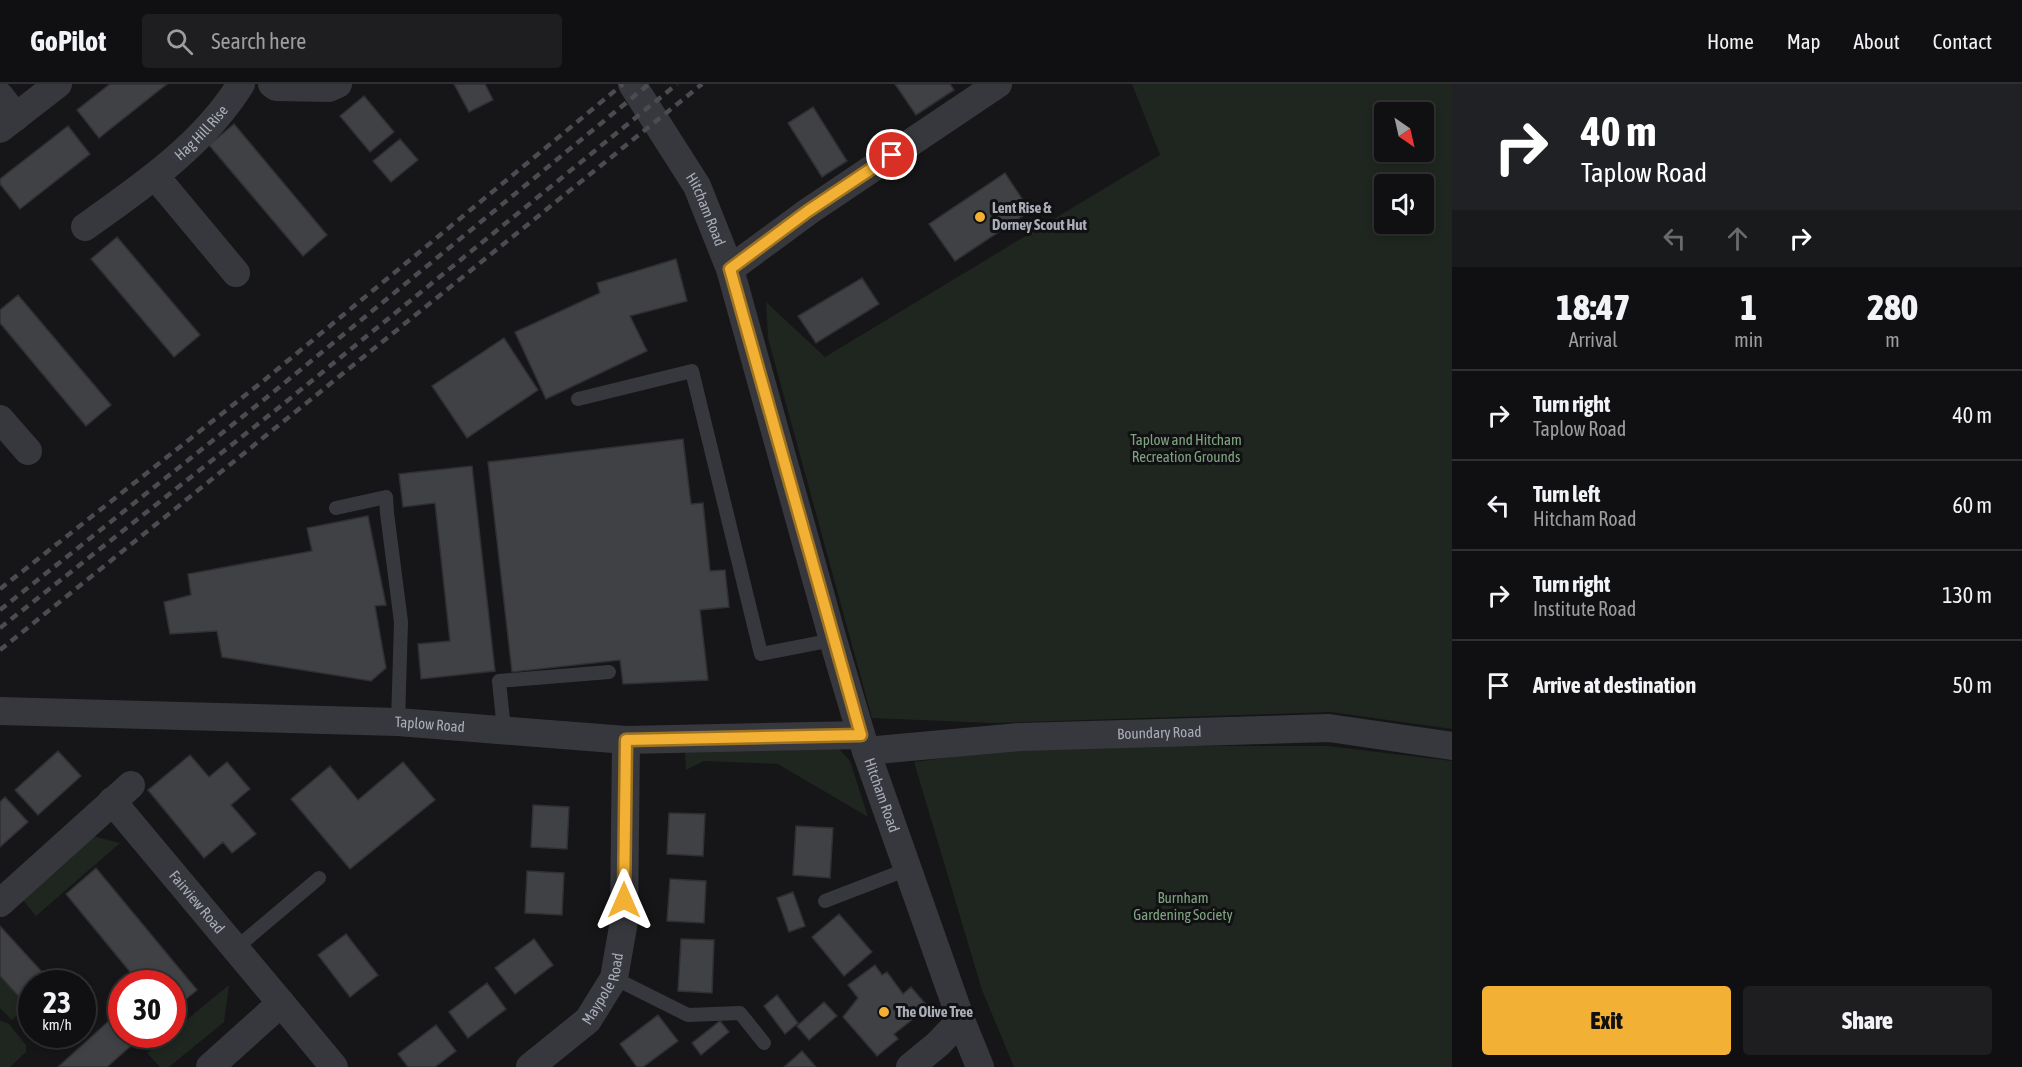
<!DOCTYPE html>
<style>
body{margin:0;font-family:"Asap Condensed",sans-serif;background:#1e1e20;color:#f1f3f6;height:100vh;display:flex;flex-direction:column;font-size:22px;white-space:nowrap}
*{box-sizing:border-box;margin:0}
p{font-size:20px;color:#9c9d9f}
.icon{flex:none;width:33px;height:33px;fill:none;stroke:currentColor;stroke-width:2;stroke-linecap:round;stroke-linejoin:round}
.map{position:relative;flex:1;overflow:hidden}
.drawer{display:flex;flex-direction:column;background:#101012;width:570px}
.drawer>*{flex:none}
.guide{background:#202124;color:#fff;overflow:hidden}
.needle{width:39px;rotate:146deg}
.controls{position:absolute;left:1374px;top:18px;display:grid;gap:12px}
.controls a{display:grid;place-items:center;width:60px;height:60px;border-radius:6px;background:#101012;box-shadow:0 3px 9px #0003,0 0 0 2px #303032;font-size:30px}
.speed{position:absolute;left:18px;top:886px;display:flex;gap:12px;font-size:30px;font-weight:700;text-align:center}
.speed>*{display:grid;place-content:center;width:78px;height:78px;border-radius:50%;background:#101012;box-shadow:0 3px 9px #0003,0 0 0 2px #303032;line-height:1}
.speed small{font-size:15px;font-weight:400}
.speed .limit{border:9px solid #d22;background:#fff;color:#111}
.pin{position:absolute;display:grid;place-items:center;width:51px;height:51px;color:#fff;margin:-26px;border:3px solid #fff;border-radius:50%;box-shadow:0 2px 6px #0007}
.me{position:absolute;width:66px;margin:-33px;rotate:0deg;stroke-linejoin:round;filter:drop-shadow(0 0 4px #0008)}
.turn{display:flex;align-items:center;gap:21px;height:126px;padding:0 30px;font-size:27px}
.turn .icon{width:78px;height:78px;stroke-width:2.5}
.turn b{display:block;font-size:42px;line-height:51px}
.lanes{display:flex;align-items:center;height:57px;padding:0 30px;background:#0003;justify-content:center;gap:30px;direction:ltr}
.lanes .off{opacity:.35}
.eta{display:flex;justify-content:space-evenly;align-items:center;height:102px;text-align:center}
.eta b{font-size:36px;font-weight:800;line-height:42px}
.cta{display:flex;gap:12px;margin-top:auto;padding:12px 30px}
.cta a{flex:1;height:69px;border-radius:6px;background:#f2b134;color:#111;font-size:24px;font-weight:800;line-height:69px;text-align:center}
.cta a+a{background:#1e1e20;color:#f1f3f6}
ul{padding:0;list-style:none}
li{display:flex;align-items:center;gap:18px;height:90px;padding:0 30px;border-top:2px solid #303032}
li div{flex:1}
li b{display:block;font-size:22px}
li em{font-style:normal}
header{display:flex;align-items:center;gap:36px;box-sizing:border-box;height:84px;padding:0 30px;background:#101012;border-bottom:2px solid #303032}
header strong{font-size:28px}
nav{display:flex;gap:33px;margin-inline-start:auto;font-size:21px}
.search{width:420px;height:54px;background:#1e1e20;display:flex;align-items:center;gap:15px;box-sizing:border-box;padding:0 21px;border-radius:6px;color:#9c9d9f;font-size:22px}
main{display:flex;flex:1;min-height:0}
.map>svg:first-child{display:block}
.green{fill:#1e261f;fill-rule:evenodd}
.building{fill:#404145;stroke:#303034;stroke-width:1.5}
.lines{fill:none;stroke-linecap:round;stroke-linejoin:round}
.lane{stroke:#37383d;stroke-width:14}
.street{stroke:#37383d;stroke-width:28}
.rail{stroke:#4a4c52;stroke-width:4.5;stroke-dasharray:8 6;stroke-linecap:butt}
.route-casing{stroke:#9d7322;stroke-width:15}
.route{stroke:#f2b134;stroke-width:10}
.poi-dot{fill:#f2b134;stroke:#111113;stroke-width:2}
.labels{text-anchor:middle;stroke-width:6;stroke-linejoin:round;paint-order:stroke}
.street-label{font-size:15px;fill:#a8adb8;stroke:#111113}
.poi-label{font-size:15px;font-weight:bold;fill:#a8adb8;stroke:#111113;text-anchor:start}
.park-label{font-size:15px;fill:#7fa381;stroke:#111113}
</style>
<header>
<strong>GoPilot</strong>
<div class="search"><svg class="icon" aria-label="search" viewBox="0 0 24 24"><circle cx="10" cy="10" r="6"/><path d="M15 15l6 6"/></svg>Search here</div>
<nav><a>Home</a><a>Map</a><a>About</a><a>Contact</a></nav>
</header>
<main>
<div class="map">
<svg width="1452" height="983" viewBox="0 0 1452 983">
<rect width="100%" height="100%" fill="#161618"/>
<path class="green" d="M 1132,0 L 1452,0 L 1452,645 L 1331,628 L 992,639 L 872,634 L 768,254 L 766,218 L 825,273 L 1160,71 ZM 1424,28 L 1424,68 L 1384,68 L 1384,28 ZM 1384,100 L 1424,100 L 1424,140 L 1384,140 Z
M 1034,662 L 1328,662 L 1452,677 L 1452,983 L 1014,983 L 982,906 L 914,678 Z
M 839,665 L 850,677 L 868,733 L 778,680 L 704,677 L 686,686 L 685,667 Z
M 84,750 L 120,759 L 36,832 L 18,810 Z
M 0,891 L 27,921 L 12,936 L 0,924 Z
M 229,901 L 224,938 L 169,983 L 160,983 L 147,969 L 168,951 L 172,951 L 173,947 Z
M 0,936 L 9,940 L 26,961 L 26,968 L 10,983 L 0,983 Z"/>
<path class="building" d="M 110,0 L 167,0 L 99,54 L 77,26 Z
M 454,0 L 485,0 L 493,16 L 469,28 Z
M 895,0 L 950,0 L 954,6 L 916,31 Z
M 364,12 L 394,48 L 370,68 L 340,32 Z
M 813,23 L 847,77 L 822,93 L 788,39 Z
M 234,40 L 327,151 L 303,172 L 209,61 Z
M 68,42 L 90,70 L 20,125 L 0,100 L 0,95 Z
M 400,55 L 418,76 L 391,98 L 373,77 Z
M 1005,89 L 1030,127 L 955,177 L 929,140 Z
M 117,153 L 200,251 L 174,273 L 91,175 Z
M 676,175 L 687,217 L 630,232 L 647,267 L 546,315 L 515,248 L 600,209 L 597,199 Z
M 862,194 L 879,220 L 816,259 L 798,232 Z
M 18,211 L 111,321 L 86,342 L 0,239 L 0,226 Z
M 504,254 L 538,306 L 467,354 L 432,302 Z
M 683,355 L 691,420 L 703,419 L 710,487 L 725,486 L 729,523 L 700,526 L 708,596 L 623,600 L 620,576 L 512,588 L 488,378 Z
M 472,382 L 495,587 L 421,595 L 418,560 L 450,557 L 435,419 L 403,423 L 399,390 Z
M 368,432 L 386,521 L 375,522 L 386,584 L 371,597 L 222,573 L 217,547 L 170,550 L 164,518 L 191,511 L 188,490 L 312,467 L 307,444 Z
M 58,667 L 81,692 L 38,731 L 15,706 Z
M 190,671 L 209,693 L 227,678 L 250,705 L 231,721 L 256,750 L 232,769 L 223,758 L 204,774 L 148,706 Z
M 403,678 L 435,716 L 350,785 L 291,715 L 330,682 L 358,716 Z
M 5,713 L 28,738 L 0,763 L 0,718 Z
M 533,721 L 569,723 L 567,765 L 531,763 Z
M 669,729 L 705,730 L 703,772 L 667,770 Z
M 796,742 L 833,744 L 830,794 L 793,791 Z
M 96,784 L 197,906 L 172,927 L 172,900 L 140,900 L 66,810 Z
M 527,787 L 564,789 L 562,831 L 525,829 Z
M 670,795 L 706,797 L 704,839 L 667,837 Z
M 793,808 L 805,842 L 789,848 L 777,814 Z
M 839,830 L 872,868 L 844,892 L 812,853 Z
M 0,842 L 53,900 L 32,900 L 32,927 L 0,892 Z
M 346,850 L 378,891 L 350,913 L 318,871 Z
M 534,855 L 553,881 L 515,910 L 495,884 Z
M 681,855 L 714,856 L 712,909 L 678,907 Z
M 875,881 L 882,891 L 887,888 L 903,910 L 911,903 L 928,923 L 894,950 L 898,955 L 877,972 L 843,933 L 858,914 L 848,901 Z
M 487,899 L 506,925 L 468,954 L 449,928 Z
M 777,911 L 798,939 L 785,950 L 764,922 Z
M 824,918 L 837,932 L 809,956 L 797,942 Z
M 658,931 L 678,957 L 643,983 L 637,983 L 620,960 Z
M 111,935 L 122,947 L 122,951 L 125,951 L 133,960 L 107,983 L 58,983 Z
M 720,937 L 729,948 L 701,971 L 692,959 Z
M 436,941 L 456,967 L 435,983 L 408,983 L 398,970 Z
M 802,967 L 816,983 L 784,983 Z"/>
<g class="lines">
<path class="lane" d="M 578,315 L 692,287 L 761,570 L 833,556
M 336,424 L 386,413 L 387,429 L 401,538 L 398,638
M 504,646 L 499,597 L 609,588
M 825,817 L 908,785
M 235,865 L 319,794
M 614,894 L 688,931 L 740,929 L 764,959"/>
<g class="street">
<path d="M 272,0 L 276,3 L 329,4 L 338,0"/>
<path id="s1" d="M 632,0 L 697,102 L 730,185 L 833,556 L 866,667 L 961,936 L 980,983"/>
<path d="M 0,12 L 16,33"/>
<path d="M 0,45 L 58,0"/>
<path d="M 156,93 L 236,189"/>
<path id="s2" d="M 85,143 C 143,102 204,60 241,0"/>
<path d="M 730,185 L 809,127 L 998,0"/>
<path d="M 0,335 L 28,367"/>
<path id="s3" d="M 0,627 L 398,638 L 626,656 L 861,651"/>
<path id="s4" d="M 866,667 L 1020,653 L 1329,644 L 1452,662"/>
<path id="s5" d="M 112,717 L 281,919"/>
<path d="M 0,819 L 131,701"/>
<path d="M 210,983 L 281,919 L 334,983"/>
<path id="s6" d="M 530,983 L 588,936 L 614,894 L 624,837 L 626,656"/>
<path d="M 910,983 L 938,960 L 961,936"/>
</g>
<path class="rail" d="M 0,505 L 262,298 L 623,0
M 0,526 L 266,314 L 649,0
M 0,544 L 282,321 L 677,0
M 0,566 L 702,0"/>
</g>
<g class="lines">
<g class="route-casing">
<path id="route" d="M 624,816 L 626,656 L 861,651 L 730,185 L 808,127 L 892,71"/>
</g>
<use href="#route" class="route"/>
</g>
<g class="poi-dot">
<circle cx="980" cy="133" r="6"/>
<circle cx="884" cy="928" r="6"/>
</g>
<g class="labels">
<g class="street-label">
<text dy="5" stroke="none"><textPath href="#s2" startOffset="150">Hag Hill Rise</textPath></text>
<text dy="5" stroke="none"><textPath href="#s1" startOffset="146">Hitcham Road</textPath></text>
<text dy="5" stroke="none"><textPath href="#s3" startOffset="430">Taplow Road</textPath></text>
<text dy="5" stroke="none"><textPath href="#s4" startOffset="294">Boundary Road</textPath></text>
<text dy="5" stroke="none"><textPath href="#s1" startOffset="758">Hitcham Road</textPath></text>
<text dy="5" stroke="none"><textPath href="#s5" startOffset="132">Fairview Road</textPath></text>
<text dy="5" stroke="none"><textPath href="#s6" startOffset="110">Maypole Road</textPath></text>
</g>
<g class="poi-label">
<text x="992" y="129">Lent Rise &amp;<tspan x="992" dy="17">Dorney Scout Hut</tspan></text>
<text x="896" y="933">The Olive Tree</text>
</g>
<g class="park-label">
<text x="1186" y="361">Taplow and Hitcham<tspan x="1186" dy="17">Recreation Grounds</tspan></text>
<text x="1183" y="819">Burnham<tspan x="1183" dy="17">Gardening Society</tspan></text>
</g>
</g>
</svg>
<div class="controls">
<a><svg class="needle" viewBox="-14 -14 28 28"><path d="M0-13l5 13h-10z" fill="#e53935"/><path d="M0 13l5-13h-10z" fill="#9c9d9f"/></svg></a>
<a><svg class="icon" aria-label="sound" viewBox="0 0 24 24"><path d="M4 9h4l5-4v14l-5-4H4zM17 9q2 3 0 6"/></svg></a>
</div>
<div class="speed"><div>23<small>km/h</small></div><div class="limit">30</div></div>
<div class="pin" style="left:892px;top:71px;background:#d93025"><svg class="icon" aria-label="arrive" viewBox="0 0 24 24"><path d="M6 21V4h12l-3 4 3 4H6"/></svg></div>
<svg class="me" style="left:624px;top:816px" viewBox="-20 -20 40 40"><path d="M0-17L14 15 0 8-14 15z" fill="#f2b134" stroke="#fff" stroke-width="4"/></svg>
</div>
<section class="drawer">
<div class="guide">
<div class="turn"><svg class="icon" aria-label="right" viewBox="0 0 24 24"><path d="M7 20v-9h11M14 6l5 5-5 5"/></svg><div><b>40 m</b>Taplow Road</div></div>
<div class="lanes"><svg class="icon off" aria-label="left" viewBox="0 0 24 24"><path d="M17 20v-9H6M10 6l-5 5 5 5"/></svg><svg class="icon off" aria-label="ahead" viewBox="0 0 24 24"><path d="M12 20V5M6 11l6-6 6 6"/></svg><svg class="icon" aria-label="right" viewBox="0 0 24 24"><path d="M7 20v-9h11M14 6l5 5-5 5"/></svg></div>
</div>
<div class="eta">
<div><b>18:47</b><p>Arrival</p></div>
<div><b>1</b><p>min</p></div>
<div><b>280</b><p>m</p></div>
</div>
<ul>
<li><svg class="icon" aria-label="right" viewBox="0 0 24 24"><path d="M7 20v-9h11M14 6l5 5-5 5"/></svg><div><b>Turn right</b><p>Taplow Road</p></div><em>40 m</em></li>
<li><svg class="icon" aria-label="left" viewBox="0 0 24 24"><path d="M17 20v-9H6M10 6l-5 5 5 5"/></svg><div><b>Turn left</b><p>Hitcham Road</p></div><em>60 m</em></li>
<li><svg class="icon" aria-label="right" viewBox="0 0 24 24"><path d="M7 20v-9h11M14 6l5 5-5 5"/></svg><div><b>Turn right</b><p>Institute Road</p></div><em>130 m</em></li>
<li><svg class="icon" aria-label="arrive" viewBox="0 0 24 24"><path d="M6 21V4h12l-3 4 3 4H6"/></svg><div><b>Arrive at destination</b></div><em>50 m</em></li>
</ul>
<div class="cta"><a>Exit</a><a>Share</a></div>
</section>
</main>
